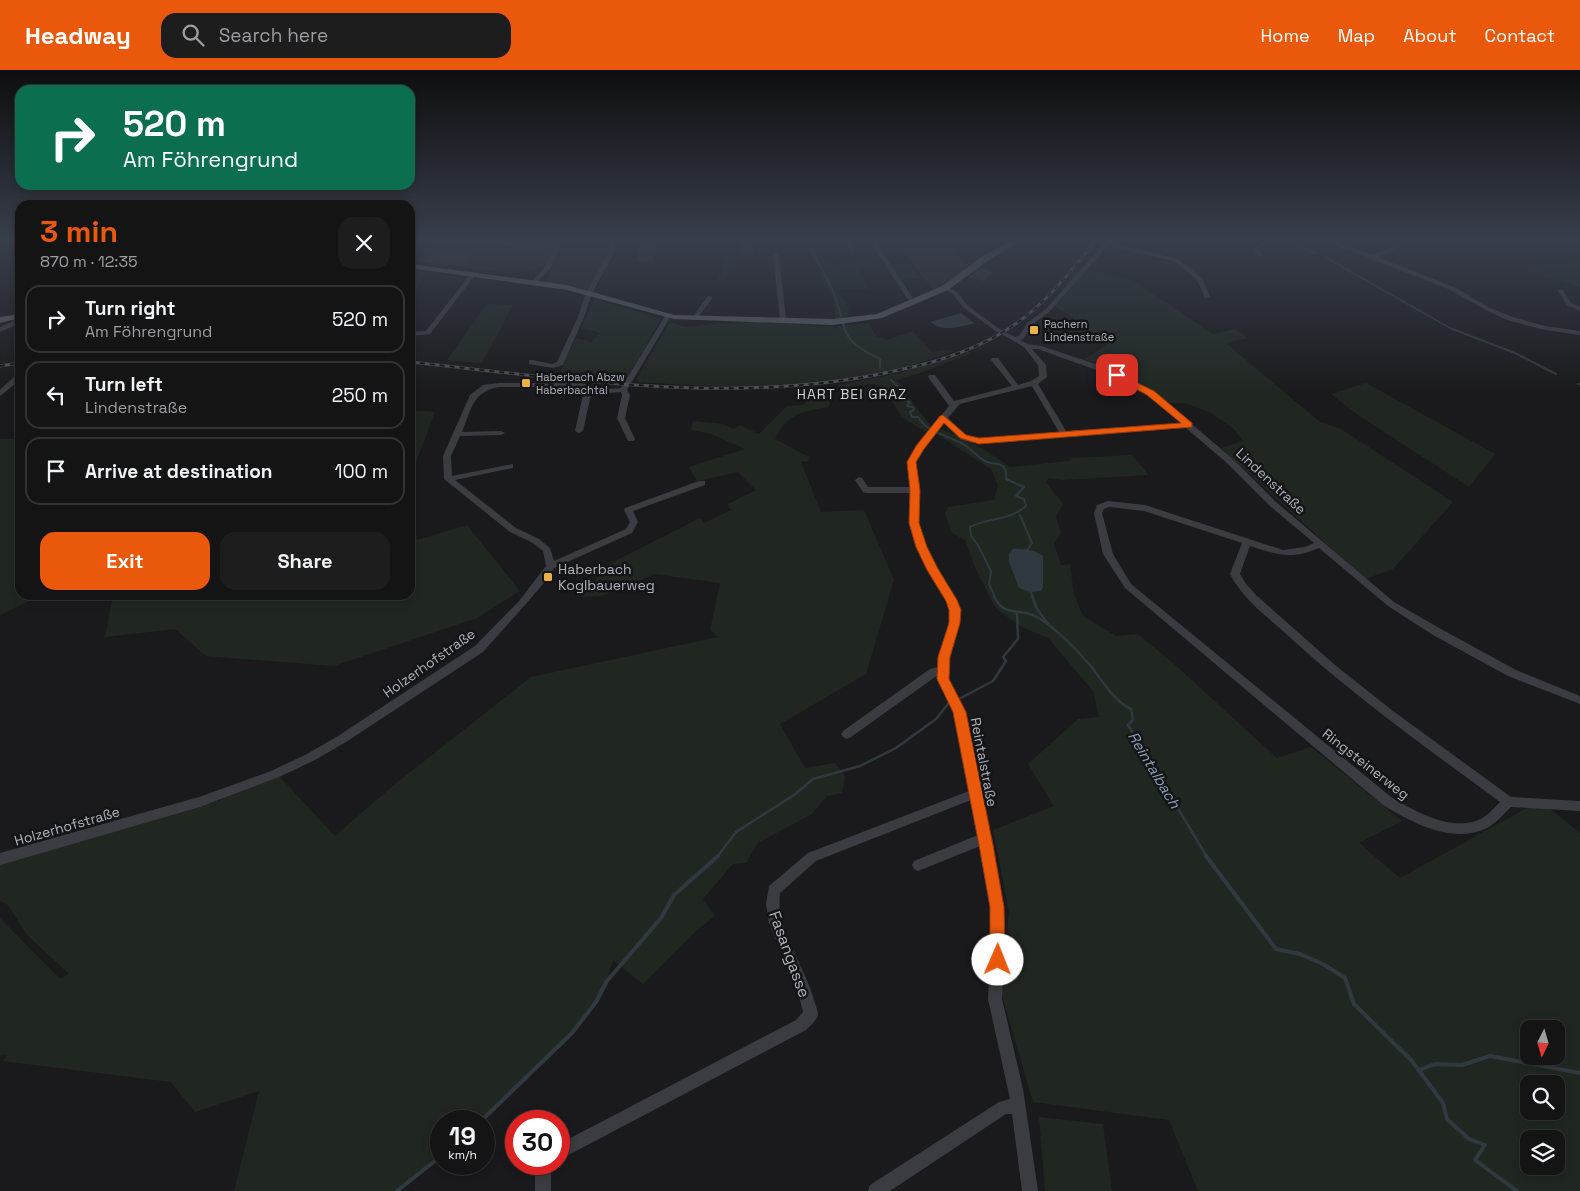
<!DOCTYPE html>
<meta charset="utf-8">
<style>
body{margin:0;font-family:"Space Grotesk",sans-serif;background:#1d1d1e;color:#f1f3f6;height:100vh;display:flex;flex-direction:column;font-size:19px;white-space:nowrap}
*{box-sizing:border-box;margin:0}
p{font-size:16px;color:#9d9ea0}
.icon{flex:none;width:28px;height:28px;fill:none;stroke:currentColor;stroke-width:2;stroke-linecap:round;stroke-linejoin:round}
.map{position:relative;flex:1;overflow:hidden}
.drawer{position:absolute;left:15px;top:130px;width:400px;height:400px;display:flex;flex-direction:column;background:#141415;border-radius:15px;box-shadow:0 2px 8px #0003,0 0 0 1px #333334}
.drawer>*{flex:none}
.hud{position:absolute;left:15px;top:15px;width:400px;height:105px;border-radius:15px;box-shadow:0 2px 8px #0003,0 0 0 1px #333334;background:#0b6e4f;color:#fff;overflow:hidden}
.needle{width:32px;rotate:185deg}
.fabs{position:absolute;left:1520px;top:950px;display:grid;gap:10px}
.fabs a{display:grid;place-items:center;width:45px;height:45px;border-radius:10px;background:#141415;box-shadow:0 2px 8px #0003,0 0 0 1px #333334;font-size:25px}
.speed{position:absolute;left:430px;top:1040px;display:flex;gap:10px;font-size:25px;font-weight:700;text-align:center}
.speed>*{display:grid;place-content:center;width:65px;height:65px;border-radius:50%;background:#141415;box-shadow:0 2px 8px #0003,0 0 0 1px #333334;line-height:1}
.speed small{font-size:12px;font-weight:400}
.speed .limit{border:8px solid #d22;background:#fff;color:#111}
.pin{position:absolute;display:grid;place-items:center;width:42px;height:42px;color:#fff;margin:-21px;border-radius:10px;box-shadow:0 2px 8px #0006}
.me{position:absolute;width:55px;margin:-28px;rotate:1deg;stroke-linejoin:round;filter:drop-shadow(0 0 4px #0008)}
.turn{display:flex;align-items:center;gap:18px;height:105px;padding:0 25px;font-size:22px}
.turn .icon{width:65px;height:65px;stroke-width:2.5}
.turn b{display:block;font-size:35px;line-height:42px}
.round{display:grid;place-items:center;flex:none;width:52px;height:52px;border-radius:15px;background:#1d1d1e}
.head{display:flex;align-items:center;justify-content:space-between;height:85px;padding:0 25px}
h1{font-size:30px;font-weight:800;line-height:38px;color:#ea580c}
.action{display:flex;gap:10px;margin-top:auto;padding:10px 25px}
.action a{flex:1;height:58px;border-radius:15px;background:#ea580c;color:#fff;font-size:20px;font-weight:800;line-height:58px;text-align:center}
.action a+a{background:#1d1d1e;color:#f1f3f6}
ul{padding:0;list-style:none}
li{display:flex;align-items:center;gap:15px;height:68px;margin:0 10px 8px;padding:0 15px;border:2px solid #333334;border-radius:15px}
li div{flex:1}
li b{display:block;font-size:19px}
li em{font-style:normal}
header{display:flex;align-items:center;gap:30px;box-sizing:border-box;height:70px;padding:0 25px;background:#ea580c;color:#fff}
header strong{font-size:24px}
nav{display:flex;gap:28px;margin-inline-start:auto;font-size:18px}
.search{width:350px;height:45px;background:#1d1d1e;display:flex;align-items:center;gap:12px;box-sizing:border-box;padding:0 18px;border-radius:15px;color:#9d9ea0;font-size:19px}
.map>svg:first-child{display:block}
.built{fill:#262629}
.green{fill:#202721;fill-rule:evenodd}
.water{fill:#303940}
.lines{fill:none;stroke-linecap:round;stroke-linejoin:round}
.stream-far2{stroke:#303940;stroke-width:2}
.stream-far1{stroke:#303940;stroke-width:2.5}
.stream{stroke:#303940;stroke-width:4}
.building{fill:#2d2d30}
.minor{fill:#3b3c41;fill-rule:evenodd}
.major{fill:#575960;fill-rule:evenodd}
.rail-casing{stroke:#4e5056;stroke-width:3}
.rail{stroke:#151517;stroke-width:2;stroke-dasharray:5;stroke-linecap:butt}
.route{fill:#ea580c;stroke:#983908}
.poi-dot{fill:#eab244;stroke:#151517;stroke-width:2}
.labels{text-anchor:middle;stroke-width:5;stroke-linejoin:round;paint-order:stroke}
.far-poi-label{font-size:11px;fill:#adb1bb;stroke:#151517;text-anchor:start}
.far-quarter-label{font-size:14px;letter-spacing:1px;fill:#ced0d7;stroke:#151517}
.street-label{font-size:14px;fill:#adb1bb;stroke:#151517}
.poi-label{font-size:14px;fill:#adb1bb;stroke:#151517;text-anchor:start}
.water-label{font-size:15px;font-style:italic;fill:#869fb4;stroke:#151517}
.near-street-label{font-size:16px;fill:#adb1bb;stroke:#151517}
</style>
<header>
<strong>Headway</strong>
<div class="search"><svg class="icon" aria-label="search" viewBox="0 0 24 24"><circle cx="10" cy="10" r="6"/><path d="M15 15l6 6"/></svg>Search here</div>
<nav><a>Home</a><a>Map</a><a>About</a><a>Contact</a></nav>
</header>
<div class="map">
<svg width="1580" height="1121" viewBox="0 0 1580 1121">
<rect width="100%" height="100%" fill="#1a1a1c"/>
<path class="built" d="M 417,168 L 558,168 L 555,174 Z
M 565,168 L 612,168 L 603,193 L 589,217 L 585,219 L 546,212 Z
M 614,168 L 705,168 L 705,172 L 615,173 Z
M 893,168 L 939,168 L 968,195 L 934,221 Z
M 430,173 L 554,177 L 542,198 L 522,202 L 506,203 L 416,191 Z
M 410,201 L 426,202 L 410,230 Z"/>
<path class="green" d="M 806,168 L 816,168 L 820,185 L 829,191 L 832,198 L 833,195 L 852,188 L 878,186 L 885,197 L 858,199 L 870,219 L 845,220 L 841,219 L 838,222 L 849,237 L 847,249 L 836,249 L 833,228 L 817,201 Z
M 1541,168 L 1580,168 L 1580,184 Z
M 721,185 L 735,185 L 737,206 L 727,207 L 723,212 L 717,209 L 723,203 Z
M 1580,192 L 1580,217 L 1523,200 L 1535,195 Z
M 909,193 L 920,208 L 899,210 L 888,195 Z
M 1078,199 L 1131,209 L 1213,264 L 1235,259 L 1248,268 L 1226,273 L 1320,352 L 1341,359 L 1453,432 L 1393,499 L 1365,509 L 1221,378 L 1243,371 L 1234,359 L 1211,343 L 1185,333 L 1170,333 L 1112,299 L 1084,289 L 1107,275 L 1075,256 L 1074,248 L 1051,234 Z
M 595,229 L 661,249 L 626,311 L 562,304 L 561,300 L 576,268 L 591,272 L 601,263 L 581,258 Z
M 487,234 L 513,235 L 482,293 L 447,290 Z
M 670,252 L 685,257 L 721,253 L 766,252 L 833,257 L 834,259 L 838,256 L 868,253 L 876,266 L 887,270 L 913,261 L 932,282 L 946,280 L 955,281 C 915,295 875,307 833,312 C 768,320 703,316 638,312 L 636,310 Z
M 968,282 L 972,283 L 923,302 L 896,310 L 907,319 L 905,323 L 931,356 L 926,362 L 901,347 L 886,319 L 873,314 L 838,318 L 838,315 L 895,304 Z
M 1366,313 L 1495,384 L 1469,417 L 1358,345 L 1331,324 Z
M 832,322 L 829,337 C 803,341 788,343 775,369 L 809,387 L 808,391 L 801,392 L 821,442 L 864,440 L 894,510 L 866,604 L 780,654 L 805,698 L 835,693 L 845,706 L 842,723 L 827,726 L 812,744 L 758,773 L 746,793 L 733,794 L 703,829 L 715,846 L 697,860 L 643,914 L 613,890 L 607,911 L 596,932 L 572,963 L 536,996 L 481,1051 L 441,1051 L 441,1086 L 397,1121 L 234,1121 L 259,1021 L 195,1042 L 171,1012 L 3,991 L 7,985 L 0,986 L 0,848 L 60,909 L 69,904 L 27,865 L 8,835 L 0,831 L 0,793 L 215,732 L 279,706 L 335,766 L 395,714 L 531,607 L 718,567 L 710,560 L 720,513 L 655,504 L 602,526 L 581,527 L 609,494 L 700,448 L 704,453 L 731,440 L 728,434 L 756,420 L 738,402 L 697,411 L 689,397 L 745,379 L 711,364 L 691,360 L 693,351 L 723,354 L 734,359 L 740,355 L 759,364 L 787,336 L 803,335 L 815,323 Z
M 410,340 L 435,342 L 413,400 L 410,401 Z
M 940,359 C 959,365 994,384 1010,397 L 1069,391 L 1071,388 L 1132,385 L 1149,405 L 1063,410 L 1049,408 L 1046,412 L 1063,434 L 1056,446 L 1061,463 L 1054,474 L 1061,495 L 1070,494 L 1074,525 L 1083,546 L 1116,566 L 1138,564 L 1173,593 L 1277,688 L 1311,677 L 1402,751 L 1359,773 L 1400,808 L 1527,738 L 1549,738 L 1580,763 L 1580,1121 L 1198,1121 L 1169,1050 L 1033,1032 L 1001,922 L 1009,843 L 993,760 L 1054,736 L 1028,694 L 1078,649 L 1099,647 L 1093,621 L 1048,568 L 1022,557 L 996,539 L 974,495 L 965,470 L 952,463 L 945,444 L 948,437 L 994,430 L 998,415 L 991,399 L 938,365 ZM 1026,480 L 1039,483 L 1043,487 L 1043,499 L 1014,506 L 1012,497 ZM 1529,959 L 1556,959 L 1556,986 L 1529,986 ZM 1529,1014 L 1556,1014 L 1556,1041 L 1529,1041 ZM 1529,1069 L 1556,1069 L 1556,1096 L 1529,1096 Z
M 0,369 L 20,369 L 20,525 L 41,525 L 0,545 Z
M 410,428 L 417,470 L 467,455 L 520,521 L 477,548 L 334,596 L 206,586 L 175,559 L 105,567 L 113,525 L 410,525 Z
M 1039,1047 L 1103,1054 L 1112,1121 L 1045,1121 Z"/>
<path class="water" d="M 961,243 L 974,253 C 957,258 944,262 930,252 Z
M 1013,479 C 1023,479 1035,479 1043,486 L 1043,517 L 1041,521 L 1030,522 L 1019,518 L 1009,492 L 1009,484 Z"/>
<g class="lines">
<path class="stream-far2" d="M 808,168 C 813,189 827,204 834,224 C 849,263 837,268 880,289 L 880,298
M 1285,171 L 1317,184
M 0,177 L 20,169
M 1325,187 L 1450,258 L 1515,283 L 1556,304
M 891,310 L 903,321 L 905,327 L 901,330 L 910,332 L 907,336 L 913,337 L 914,340 L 910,342 L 912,347 L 918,347 C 927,362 946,365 961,373 C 969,377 975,384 983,390 C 993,397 1008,388 1006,409 L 1024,417 L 1016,426 L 1024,429 L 1026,436 C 1010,451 989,447 970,457 L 971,466 L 978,475 L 991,501 L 989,514 L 995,527
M 1578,314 L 1580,314
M 1020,445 L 1032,473 L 1026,482
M 1030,520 L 1033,527"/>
<path class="stream-far1" d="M 994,526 C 1004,549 1022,537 1037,547 C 1056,558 1074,577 1089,594 C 1102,609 1113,631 1131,639 L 1133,650 L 1128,655 L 1207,787
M 1032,526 L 1037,539 L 1048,554
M 957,630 L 993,611 L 1006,591 L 1003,587 L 1018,569 L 1017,543
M 717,787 L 736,762 L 794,725 L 813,709 L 860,696 L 896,678 L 936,649 L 948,634"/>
<path class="stream" d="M 1206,786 L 1276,879 L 1300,884 L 1323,894 L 1345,908 L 1354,934 L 1412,991 L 1443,1033 L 1447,1049 L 1469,1069 L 1485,1075 L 1475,1090 L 1517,1121
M 1419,1000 L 1435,994 L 1462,995 L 1490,986 L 1580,1003
M 481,1051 L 572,963 L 596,932 L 607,911 L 661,848 L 674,825 L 718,786
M 397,1121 L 441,1086"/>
</g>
<path class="building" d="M 642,168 L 656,168 L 655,174 L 658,174 L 653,191 L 636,191 Z
M 741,168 L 758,168 L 758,177 L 754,177 L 754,182 L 741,183 Z
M 437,179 L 476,181 L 465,196 L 425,193 Z
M 982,198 L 993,202 L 983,211 L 969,207 Z"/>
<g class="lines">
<path class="minor" d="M 558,168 L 564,168 L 550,199 L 534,215 L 531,213 L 544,198 L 554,177 L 410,174 L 410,170 L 556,173 Z
M 611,168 L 617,168 L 612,187 L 592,223 L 584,247 L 563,295 L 553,298 L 529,294 L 529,290 L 532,290 L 552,294 L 557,292 L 578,247 L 586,223 L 606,187 Z
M 844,168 L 850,168 L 856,180 L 855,181 L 851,181 Z
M 867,168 L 873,168 L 916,233 L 915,234 L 911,234 Z
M 1109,168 L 1116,168 L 1111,173 L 1178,189 L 1202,208 L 1210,227 L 1205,228 L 1197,210 L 1174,191 L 1108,176 L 1049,242 L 1033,254 L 1024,268 L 1020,270 L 1028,274 L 1041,276 L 1105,297 L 1153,321 L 1234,390 L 1276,432 L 1394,532 L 1441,559 L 1516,600 L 1580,626 L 1580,634 L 1508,606 L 1433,565 L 1388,536 L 1319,478 C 1290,490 1279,485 1250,476 L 1240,504 L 1246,514 L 1257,526 L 1335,595 L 1393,641 L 1511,727 L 1580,731 L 1580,741 L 1511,737 C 1503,745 1495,754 1485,759 C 1451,774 1411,752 1383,735 L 1125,518 L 1103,484 L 1094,443 L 1097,435 L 1108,431 L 1145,435 L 1283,480 L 1305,477 L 1314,473 L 1270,436 L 1228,394 L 1186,358 L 973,373 L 960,369 L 944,353 L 923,379 L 915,392 L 919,420 L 918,453 L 926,477 L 957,530 L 960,540 L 960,553 L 949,587 L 948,609 L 964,642 L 999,812 L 1005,853 L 1002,929 L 1023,1019 L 1038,1121 L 1022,1121 L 1012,1044 L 1006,1044 L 890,1121 L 868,1121 L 870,1115 L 999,1032 L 1010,1029 L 988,929 L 991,853 L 987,812 L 980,776 L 918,801 L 914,799 L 912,795 L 914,791 L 978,765 L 971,730 L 816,791 L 780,823 C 775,859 805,896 814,930 C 815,934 818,940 818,945 C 817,950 810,956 806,960 L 559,1090 L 559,1074 L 796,950 L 803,942 L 798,922 L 769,853 L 766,834 L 769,816 L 808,783 L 969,721 L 954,642 L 938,609 L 938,605 L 851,667 L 847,669 L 843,667 L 841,664 L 843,661 L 930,599 L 938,597 C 940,573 955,556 947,530 L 916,477 L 910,453 L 911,423 L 866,423 L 863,422 L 855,410 L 859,407 L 862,408 L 868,417 L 910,417 L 907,392 L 916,376 L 949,336 L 928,307 L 929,305 L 935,305 L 954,331 L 1012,316 L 991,290 L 992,288 L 998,288 L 1018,315 L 1031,311 L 1039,306 L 1038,295 L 1024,277 L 994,260 L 963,237 L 953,224 L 943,219 L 943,217 L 947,217 L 957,222 L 967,235 L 998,258 L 1015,267 L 1019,266 L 1028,252 L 1045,240 ZM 1032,279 L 1038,279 L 1099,301 L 1147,325 L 1181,353 L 1066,361 L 1038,314 L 1047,307 L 1046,295 ZM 1032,316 L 1059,362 L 974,369 L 966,365 L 948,348 L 960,334 ZM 1109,437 L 1144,441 L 1242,473 L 1230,504 C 1242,528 1265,545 1284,562 C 1352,625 1427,678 1500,732 C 1493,739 1486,748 1476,751 C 1447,760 1415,741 1391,727 L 1131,514 L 1113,484 L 1102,443 L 1104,439 Z
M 1268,168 L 1275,168 L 1260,179 L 1263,186 L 1258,187 L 1254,179 Z
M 1317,168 L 1326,168 L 1373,185 L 1402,172 L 1406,172 L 1406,174 L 1378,187 L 1456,218 L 1490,238 L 1512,247 L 1545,256 L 1580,261 L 1580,265 L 1545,260 L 1507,250 L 1486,240 L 1446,218 Z
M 776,183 L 779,185 L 786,249 L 783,251 L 780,249 L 773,185 Z
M 472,202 L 477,203 L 430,264 L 410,266 L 410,262 L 426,261 Z
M 1559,220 L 1563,220 L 1571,233 L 1580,237 L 1580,241 L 1567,235 L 1558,221 Z
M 708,226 L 713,227 L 696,250 L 692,250 L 691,249 Z
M 668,244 L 671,246 L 627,320 L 630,325 L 625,348 L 635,369 L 634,371 L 628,371 L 617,348 L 622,325 L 621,322 L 609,323 L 594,320 L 590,329 L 583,361 L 579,363 L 575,361 L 582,329 L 587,319 L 581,317 L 499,317 C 473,321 471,340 462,362 L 501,361 L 505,363 L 501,365 L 460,366 L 451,386 L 452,406 L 513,394 L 513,398 L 455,410 L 516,458 L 539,469 L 550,478 L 554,491 L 626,459 L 630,452 L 624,440 L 625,438 L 699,411 L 705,411 L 705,415 L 633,441 L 638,452 L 632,463 L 554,498 L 548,508 L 525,535 L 483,582 L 346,672 L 315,690 L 279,707 L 200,737 L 0,795 L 0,783 L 199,727 L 271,701 L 307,684 L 338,666 L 475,576 L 519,531 L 546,496 L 543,481 L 533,473 L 510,462 L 444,409 L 443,386 L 470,325 L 483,315 L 499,313 L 581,313 L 609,319 L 621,318 L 665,246 Z
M 20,248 L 20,253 L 0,262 L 0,257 Z
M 17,304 L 20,304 L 20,310 L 0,326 L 0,320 Z
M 539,1094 L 557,1094 L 551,1104 L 551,1121 L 535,1121 L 535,1102 Z"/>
<path class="major" d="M 1018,168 L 1028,168 L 990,189 L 948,220 L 882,248 L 833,255 L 674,249 L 567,220 L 410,198 L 410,194 L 567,215 L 674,245 L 833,249 L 877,244 L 942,216 L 984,185 Z
M 20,244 L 20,248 L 0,253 L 0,247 Z"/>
<g class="rail-casing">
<path id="rail" d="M 410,292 C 571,309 739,337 899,300 C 938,292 978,279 1011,257 C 1046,234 1072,200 1098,168
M 0,296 L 20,293"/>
</g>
<use href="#rail" class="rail"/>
</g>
<linearGradient id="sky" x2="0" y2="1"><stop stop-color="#0e0e0f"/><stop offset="0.52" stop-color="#383e4b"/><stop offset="1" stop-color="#383e4b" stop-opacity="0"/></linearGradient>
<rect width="1580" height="325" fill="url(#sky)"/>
<path class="route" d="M 1117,303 L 1154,321 L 1192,353 L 1192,357 L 979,374 L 960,368 L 944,353 L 924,379 L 916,392 L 920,420 L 919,453 L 927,477 L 938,499 L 957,530 L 961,540 L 960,553 L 950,587 L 949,609 L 966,642 L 993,775 L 1004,837 L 1005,890 L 1003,896 L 998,898 L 992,896 L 990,890 L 990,837 L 979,775 L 953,642 L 937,609 L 938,587 L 949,553 L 949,540 L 946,531 L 927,500 L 916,477 L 909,453 L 910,420 L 907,392 L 916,376 L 940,346 L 943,345 L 966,365 L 979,368 L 1181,353 L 1147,325 L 1114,307 L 1113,305 Z"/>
<g class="poi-dot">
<rect x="1029" y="255" width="10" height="10" rx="2.5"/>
<rect x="521" y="308" width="10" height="10" rx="2.5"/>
<rect x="543" y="502" width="10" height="10" rx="2.5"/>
</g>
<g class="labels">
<g class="far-poi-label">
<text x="1044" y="258">Pachern<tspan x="1044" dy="13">Lindenstraße</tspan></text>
<text x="536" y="311">Haberbach Abzw<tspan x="536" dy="13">Haberbachtal</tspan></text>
</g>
<g class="far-quarter-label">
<text x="852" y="329">HART BEI GRAZ</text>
</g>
<g class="street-label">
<text transform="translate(1271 411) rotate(43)" y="5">Lindenstraße</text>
<text transform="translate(429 593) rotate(-35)" y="5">Holzerhofstraße</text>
<text transform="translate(984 692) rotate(79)" y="5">Reintalstraße</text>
<text transform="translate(1366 694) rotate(38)" y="5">Ringsteinerweg</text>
<text transform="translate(67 756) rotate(-16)" y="5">Holzerhofstraße</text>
</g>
<g class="poi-label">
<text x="558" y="504">Haberbach<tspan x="558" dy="16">Koglbauerweg</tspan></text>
</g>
<g class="water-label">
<text transform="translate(1154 700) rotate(59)" y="5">Reintalbach</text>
</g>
<g class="near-street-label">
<text transform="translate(790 884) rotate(70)" y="6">Fasangasse</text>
</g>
</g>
</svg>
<div class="fabs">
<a><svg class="needle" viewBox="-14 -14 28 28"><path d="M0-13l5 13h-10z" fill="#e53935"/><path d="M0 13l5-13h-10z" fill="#9d9ea0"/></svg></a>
<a><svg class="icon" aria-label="search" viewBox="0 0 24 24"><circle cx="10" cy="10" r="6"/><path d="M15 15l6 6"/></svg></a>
<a><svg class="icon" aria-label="layers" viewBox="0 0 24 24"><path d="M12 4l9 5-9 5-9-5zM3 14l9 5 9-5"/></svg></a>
</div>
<div class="speed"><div>19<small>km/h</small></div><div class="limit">30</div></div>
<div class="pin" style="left:1117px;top:305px;background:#d93025"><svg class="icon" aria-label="arrive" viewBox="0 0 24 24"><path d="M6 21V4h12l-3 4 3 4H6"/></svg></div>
<svg class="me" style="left:998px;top:890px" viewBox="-20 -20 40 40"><circle r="19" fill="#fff"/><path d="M0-13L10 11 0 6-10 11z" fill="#ea580c"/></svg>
<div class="hud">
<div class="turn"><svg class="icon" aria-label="right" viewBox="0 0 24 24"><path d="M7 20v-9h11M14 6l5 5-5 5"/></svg><div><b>520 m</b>Am Föhrengrund</div></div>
</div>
<section class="drawer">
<div class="head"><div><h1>3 min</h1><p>870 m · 12:35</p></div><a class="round"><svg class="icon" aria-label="close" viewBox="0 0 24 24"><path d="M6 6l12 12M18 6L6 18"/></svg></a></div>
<ul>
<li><svg class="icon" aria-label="right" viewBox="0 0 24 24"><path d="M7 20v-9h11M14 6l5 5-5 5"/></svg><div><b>Turn right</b><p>Am Föhrengrund</p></div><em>520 m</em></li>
<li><svg class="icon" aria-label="left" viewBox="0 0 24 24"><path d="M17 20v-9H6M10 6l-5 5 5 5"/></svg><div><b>Turn left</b><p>Lindenstraße</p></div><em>250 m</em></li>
<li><svg class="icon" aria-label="arrive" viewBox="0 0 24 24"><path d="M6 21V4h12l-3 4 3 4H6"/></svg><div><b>Arrive at destination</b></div><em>100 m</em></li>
</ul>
<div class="action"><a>Exit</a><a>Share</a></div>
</section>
</div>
